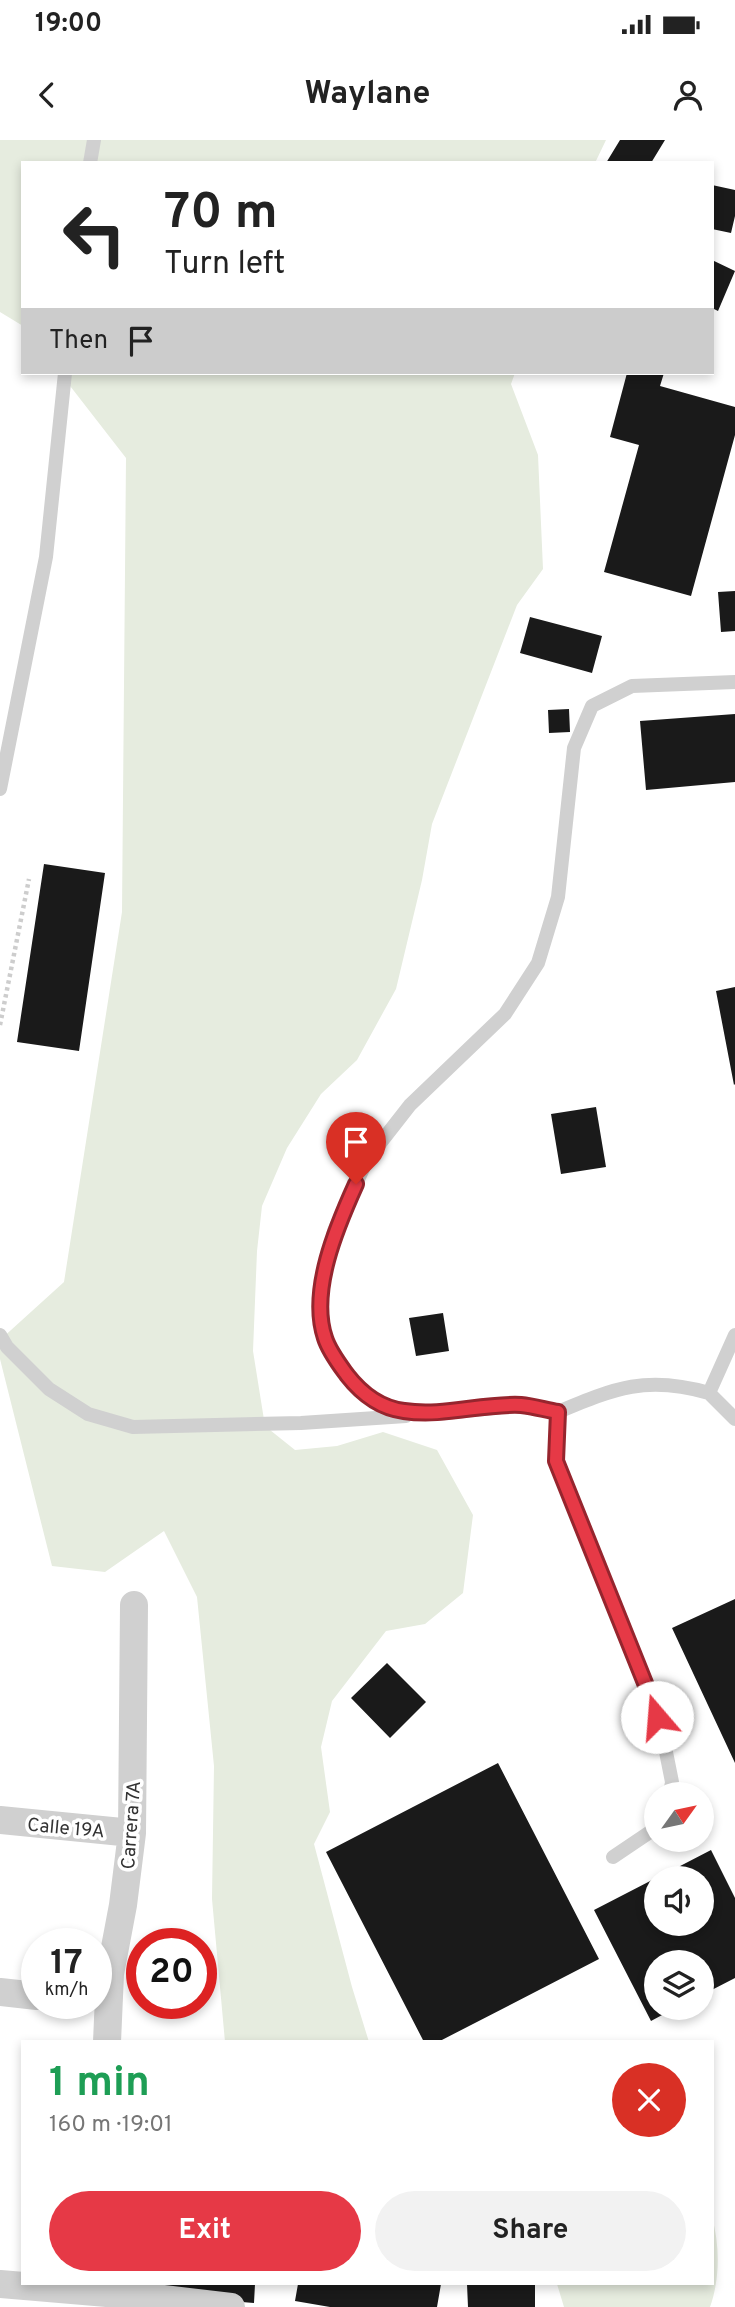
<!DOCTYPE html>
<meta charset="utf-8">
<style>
body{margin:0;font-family:Overpass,sans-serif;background:#f2f2f2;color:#222;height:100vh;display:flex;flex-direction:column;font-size:26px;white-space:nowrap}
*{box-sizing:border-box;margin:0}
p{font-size:23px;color:#767676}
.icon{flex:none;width:38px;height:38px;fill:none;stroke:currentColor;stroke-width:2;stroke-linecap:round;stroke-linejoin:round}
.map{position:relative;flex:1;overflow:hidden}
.drawer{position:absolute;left:21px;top:1900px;width:693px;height:245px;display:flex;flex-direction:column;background:#fff;border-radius:0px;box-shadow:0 4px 10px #0003}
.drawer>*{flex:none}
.banner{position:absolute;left:21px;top:21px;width:693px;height:214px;border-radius:0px;box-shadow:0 4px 10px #0003;background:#fff;color:#222;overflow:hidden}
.needle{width:46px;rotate:57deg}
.fabs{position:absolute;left:644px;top:1642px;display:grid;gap:14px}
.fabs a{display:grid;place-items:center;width:70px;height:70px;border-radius:50%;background:#fff;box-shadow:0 4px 10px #0003;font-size:35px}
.speed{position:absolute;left:21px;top:1788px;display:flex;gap:14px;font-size:35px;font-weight:700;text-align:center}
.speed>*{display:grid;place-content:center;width:91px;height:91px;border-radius:50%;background:#fff;box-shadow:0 4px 10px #0003;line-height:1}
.speed small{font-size:18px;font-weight:400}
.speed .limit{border:10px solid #d22;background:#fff;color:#111}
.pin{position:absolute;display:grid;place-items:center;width:60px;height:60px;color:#fff;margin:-72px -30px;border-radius:50% 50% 50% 0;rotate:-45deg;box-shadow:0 0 7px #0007}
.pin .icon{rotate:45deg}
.me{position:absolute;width:77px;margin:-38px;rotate:342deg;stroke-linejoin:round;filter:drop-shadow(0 0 5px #0008)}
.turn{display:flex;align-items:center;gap:24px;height:147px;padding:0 28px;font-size:32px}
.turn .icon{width:91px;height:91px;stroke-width:2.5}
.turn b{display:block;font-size:49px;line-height:60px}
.then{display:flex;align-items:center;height:66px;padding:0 28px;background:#0003;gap:14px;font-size:26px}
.round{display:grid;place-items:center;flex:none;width:74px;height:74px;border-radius:37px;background:#f2f2f2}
.head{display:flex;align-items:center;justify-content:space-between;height:119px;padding:0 28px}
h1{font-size:42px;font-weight:700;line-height:52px;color:#1e9e55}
.cta{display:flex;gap:14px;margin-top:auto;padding:14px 28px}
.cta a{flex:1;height:80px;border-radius:42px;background:#e63946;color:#fff;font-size:28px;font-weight:700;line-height:80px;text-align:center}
.cta a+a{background:#f2f2f2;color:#222}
.status{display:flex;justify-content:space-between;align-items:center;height:49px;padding:0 35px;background:#fff;direction:ltr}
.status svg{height:19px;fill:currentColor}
header{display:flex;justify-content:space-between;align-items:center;height:91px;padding:0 28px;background:#fff;font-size:32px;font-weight:700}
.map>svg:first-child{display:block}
.green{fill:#e6ecdf}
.building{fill:#1a1a1a}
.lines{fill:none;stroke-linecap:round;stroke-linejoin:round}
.path{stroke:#cdcdcd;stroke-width:4.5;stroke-dasharray:3.5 3.5;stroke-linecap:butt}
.service{stroke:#d0d0d0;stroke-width:14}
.minor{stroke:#d0d0d0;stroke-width:28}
.route-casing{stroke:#96252e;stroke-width:18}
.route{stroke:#e63946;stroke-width:12}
.labels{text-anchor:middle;stroke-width:7;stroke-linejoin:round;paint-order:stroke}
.street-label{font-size:19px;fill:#333;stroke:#fff}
</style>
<div class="status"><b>19:00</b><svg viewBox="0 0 49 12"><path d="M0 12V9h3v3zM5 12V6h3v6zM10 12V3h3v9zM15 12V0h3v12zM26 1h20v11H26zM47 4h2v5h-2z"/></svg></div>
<header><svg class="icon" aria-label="back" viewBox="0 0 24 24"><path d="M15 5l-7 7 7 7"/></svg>Waylane<svg class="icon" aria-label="person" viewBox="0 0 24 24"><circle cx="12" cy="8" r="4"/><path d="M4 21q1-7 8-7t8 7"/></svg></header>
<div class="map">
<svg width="735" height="2167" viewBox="0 0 735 2167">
<rect width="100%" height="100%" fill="#fff"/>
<path class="green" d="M 0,0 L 606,0 L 595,23 L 23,23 L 23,186 L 0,172 Z
M 60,233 L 515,233 L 511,244 L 538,315 L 543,429 L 517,465 L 432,684 L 422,740 L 396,849 L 357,920 L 321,954 L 287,1008 L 262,1066 L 257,1111 L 253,1211 L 265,1286 L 295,1310 L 337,1306 L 383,1292 L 437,1310 L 473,1375 L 463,1453 L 425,1484 L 386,1491 L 332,1561 L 321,1607 L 330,1672 L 314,1704 L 352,1847 L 369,1902 L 225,1902 L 212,1759 L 214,1626 L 197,1457 L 164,1391 L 105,1432 L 52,1426 L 0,1219 L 0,1200 L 64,1142 L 122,772 L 126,318 Z
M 712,2077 C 720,2106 720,2139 710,2167 L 564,2167 L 557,2144 L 712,2144 Z"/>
<path class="building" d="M 620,0 L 665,0 L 651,23 L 606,23 Z
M 712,45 L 735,50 L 735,76 L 731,93 L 712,89 Z
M 712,120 L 735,131 L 718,171 L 712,168 Z
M 627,233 L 664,233 L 660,246 L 735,267 L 735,295 L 691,456 L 604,432 L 639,305 L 610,297 Z
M 735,451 L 735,491 L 721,492 L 718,452 Z
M 530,477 L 602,496 L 592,533 L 520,513 Z
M 569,569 L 570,592 L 549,593 L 548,570 Z
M 735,574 L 735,642 L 646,650 L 640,581 Z
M 44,724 L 105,733 L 79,911 L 17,902 Z
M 735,847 L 735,944 L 734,945 L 716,851 Z
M 596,967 L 606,1027 L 561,1034 L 551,974 Z
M 443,1173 L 449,1211 L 416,1216 L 409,1178 Z
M 735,1459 L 735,1623 L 672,1488 Z
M 387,1523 L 426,1562 L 390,1598 L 351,1558 Z
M 498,1623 L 599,1819 L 438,1902 L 424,1902 L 326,1712 Z
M 711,1710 L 735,1758 L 735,1838 L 702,1855 L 702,1822 L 656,1822 L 656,1867 L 677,1867 L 651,1881 L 594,1770 L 656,1738 L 656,1783 L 702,1783 L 702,1738 L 657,1738 Z
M 156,2144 L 255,2144 L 254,2163 L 155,2155 Z
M 298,2144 L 441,2144 L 437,2167 L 330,2167 L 295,2161 Z
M 467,2144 L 535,2144 L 535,2167 L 468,2167 Z"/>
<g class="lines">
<path class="path" d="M 0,885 L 29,739"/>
<path class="service" d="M 90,23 L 94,0
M 0,649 L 46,417 L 65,233
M 0,1195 L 7,1207 L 49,1249 L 88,1274 L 133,1287 L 301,1283 L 406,1276
M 709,1253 L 735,1279
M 558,1272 C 615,1248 647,1235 709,1253 L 735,1195
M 670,1654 L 672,1642 L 664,1602 L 649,1553 L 556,1321 L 558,1272 L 521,1265 L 436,1274 L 401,1271 L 376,1262 L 357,1248 L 338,1223 L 325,1198 L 321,1175 L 323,1145 L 334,1091 L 367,1020 L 410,965 L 505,874 L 538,823 L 558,757 L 574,608 L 592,566 L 632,546 L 735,542
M 613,1717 L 656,1688"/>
<path class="minor" d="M 0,1680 L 132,1693
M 0,1852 L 37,1856
M 107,1902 L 110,1834 L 123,1765 L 132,1693 L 134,1465
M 0,2144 L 130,2155 L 231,2167"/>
</g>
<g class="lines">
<g class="route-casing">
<path id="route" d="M 356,1044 C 337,1086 309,1151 325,1198 C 329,1211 339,1224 347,1235 C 361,1253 380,1268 404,1271 C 444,1277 482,1263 521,1265 C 533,1266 546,1270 558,1272 L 556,1321 L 649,1553 L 657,1577"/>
</g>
<use href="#route" class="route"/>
</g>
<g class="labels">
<g class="street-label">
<text transform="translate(130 1685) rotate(-86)" y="7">Carrera 7A</text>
<text transform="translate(66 1687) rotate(5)" y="7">Calle 19A</text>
</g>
</g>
</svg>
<div class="fabs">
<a><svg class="needle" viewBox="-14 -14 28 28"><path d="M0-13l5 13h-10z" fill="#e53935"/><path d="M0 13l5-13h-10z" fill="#767676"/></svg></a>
<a><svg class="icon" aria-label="sound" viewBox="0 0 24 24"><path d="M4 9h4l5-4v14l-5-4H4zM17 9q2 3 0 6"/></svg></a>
<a><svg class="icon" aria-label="layers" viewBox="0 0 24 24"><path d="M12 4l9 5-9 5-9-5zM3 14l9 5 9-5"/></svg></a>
</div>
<div class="speed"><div>17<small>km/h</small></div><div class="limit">20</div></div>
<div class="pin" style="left:356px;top:1044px;background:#d93025"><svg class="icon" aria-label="arrive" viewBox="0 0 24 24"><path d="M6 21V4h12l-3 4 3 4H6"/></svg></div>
<svg class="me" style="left:657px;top:1577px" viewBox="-20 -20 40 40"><circle r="19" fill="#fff"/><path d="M0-13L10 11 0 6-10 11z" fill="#e63946"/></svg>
<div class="banner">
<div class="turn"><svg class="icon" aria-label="left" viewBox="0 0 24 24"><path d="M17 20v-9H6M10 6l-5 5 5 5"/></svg><div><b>70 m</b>Turn left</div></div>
<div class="then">Then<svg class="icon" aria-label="arrive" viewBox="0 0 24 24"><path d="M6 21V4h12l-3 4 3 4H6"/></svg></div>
</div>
<section class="drawer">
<div class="head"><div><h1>1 min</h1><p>160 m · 19:01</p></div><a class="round" style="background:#d93025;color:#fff"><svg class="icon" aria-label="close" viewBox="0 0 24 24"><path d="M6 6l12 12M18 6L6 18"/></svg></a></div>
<div class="cta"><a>Exit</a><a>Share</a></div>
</section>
</div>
